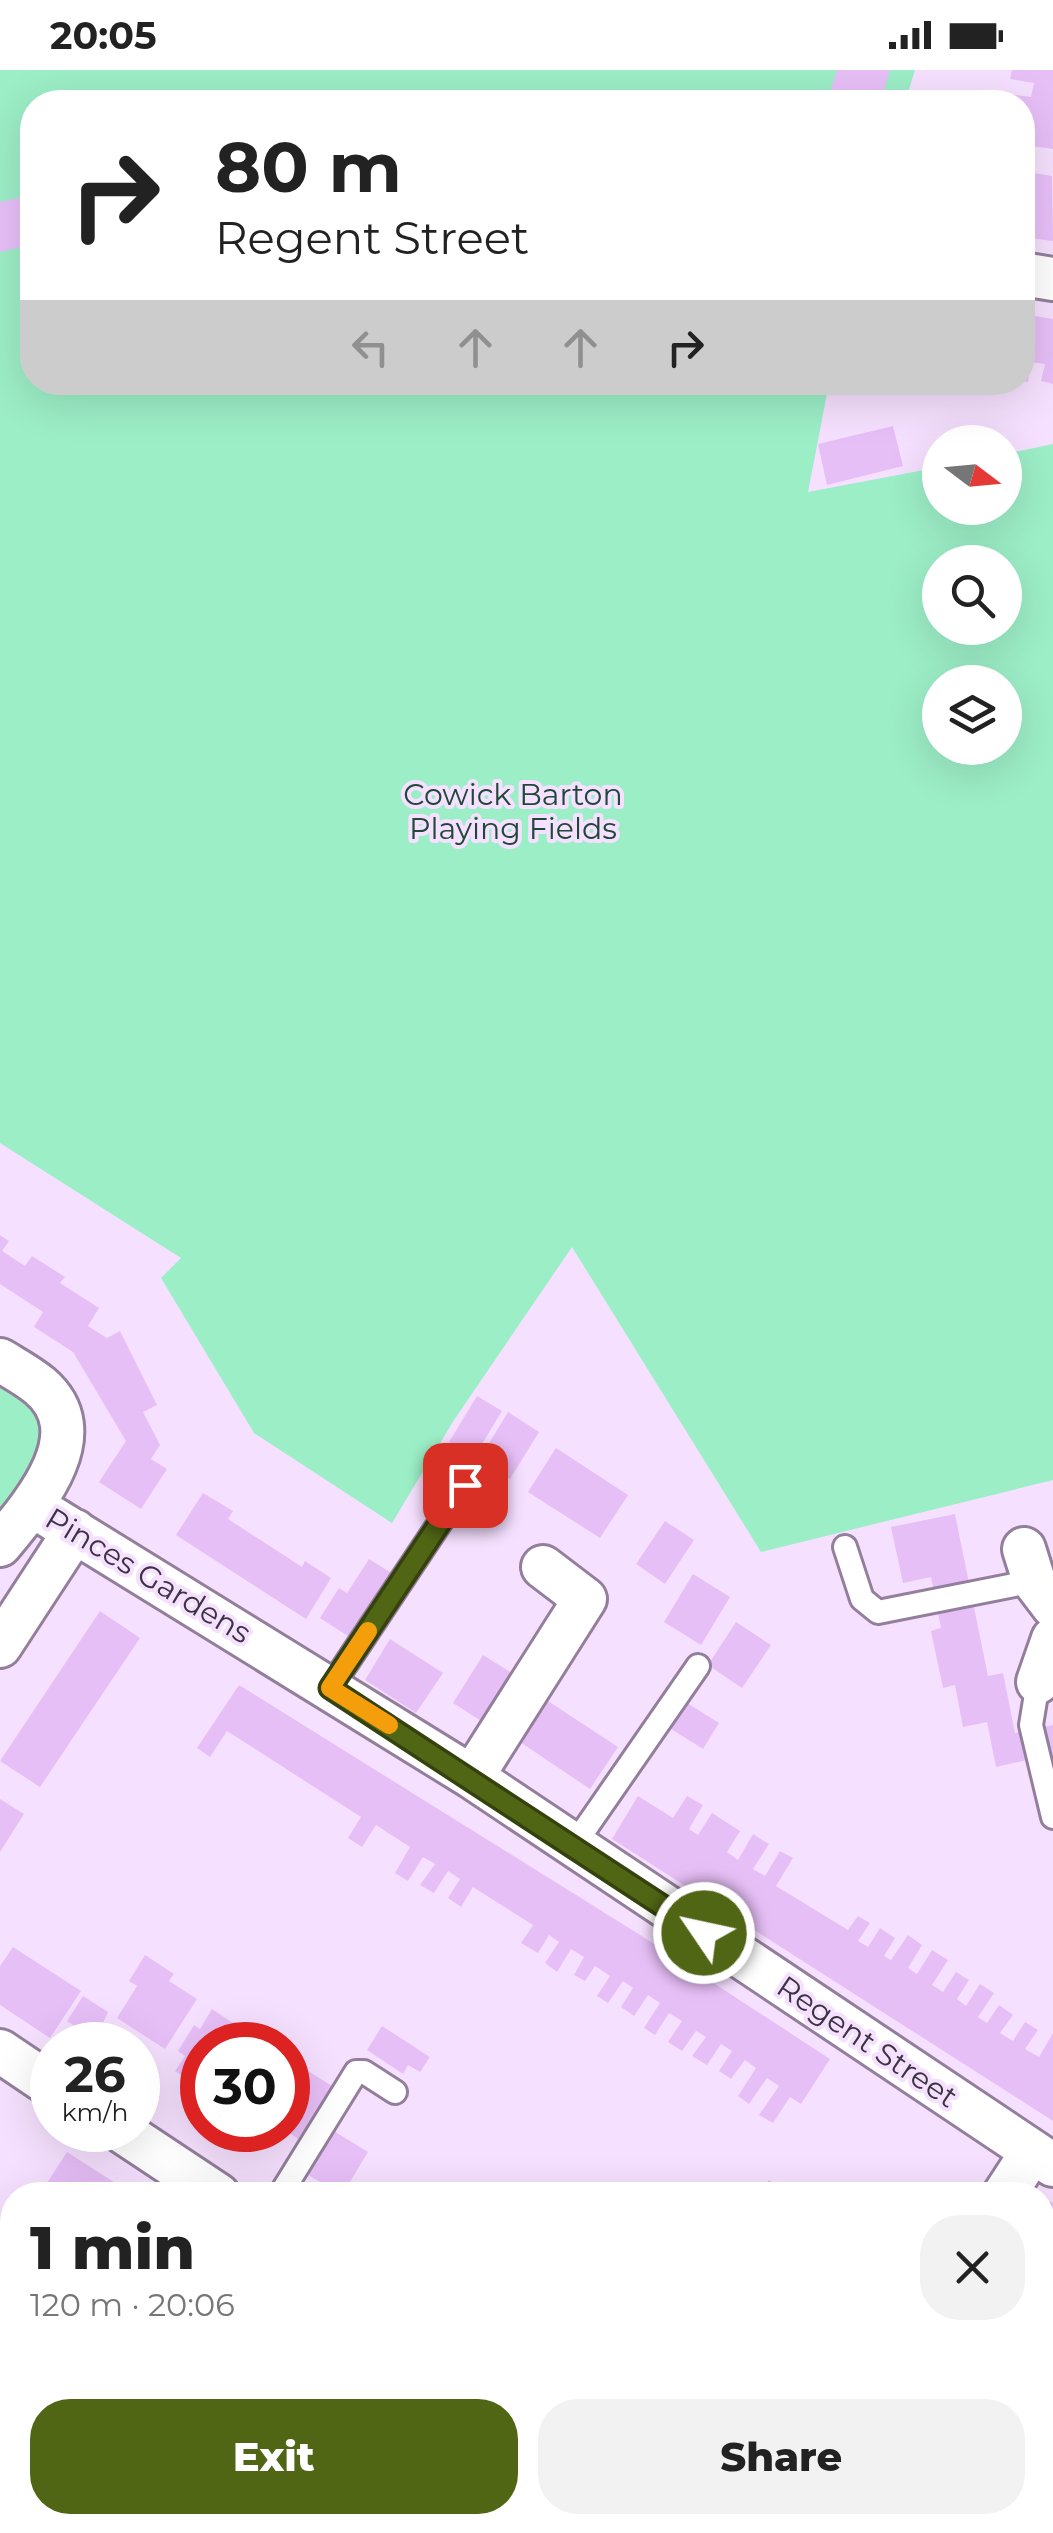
<!DOCTYPE html>
<meta charset="utf-8">
<style>
body{margin:0;font-family:Montserrat,sans-serif;background:#f2f2f2;color:#222;height:100vh;display:flex;flex-direction:column;font-size:38px;white-space:nowrap}
*{box-sizing:border-box;margin:0}
p{font-size:32px;color:#767676}
.icon{flex:none;width:55px;height:55px;fill:none;stroke:currentColor;stroke-width:2;stroke-linecap:round;stroke-linejoin:round}
.map{position:relative;flex:1;overflow:hidden}
.side{position:absolute;left:0px;top:2112px;width:1055px;height:352px;display:flex;flex-direction:column;background:#fff;border-radius:40px 40px 0 0;box-shadow:0 10px 40px #0002}
.side>*{flex:none}
.hud{position:absolute;left:20px;top:20px;width:1015px;height:305px;border-radius:40px;box-shadow:0 10px 40px #0002;background:#fff;color:#222;overflow:hidden}
.needle{width:65px;rotate:106deg}
.controls{position:absolute;left:922px;top:355px;display:grid;gap:20px}
.controls a{display:grid;place-items:center;width:100px;height:100px;border-radius:50%;background:#fff;box-shadow:0 10px 40px #0002;font-size:50px}
.speed{position:absolute;left:30px;top:1952px;display:flex;gap:20px;font-size:50px;font-weight:700;text-align:center}
.speed>*{display:grid;place-content:center;width:130px;height:130px;border-radius:50%;background:#fff;box-shadow:0 10px 40px #0002;line-height:1}
.speed small{font-size:25px;font-weight:400}
.speed .limit{border:15px solid #d22;background:#fff;color:#111}
.pin{position:absolute;display:grid;place-items:center;width:85px;height:85px;color:#fff;margin:-42px;border-radius:20px;box-shadow:0 5px 15px #0006}
.me{position:absolute;width:110px;margin:-55px;rotate:304deg;stroke-linejoin:round;filter:drop-shadow(0 0 8px #0008)}
.turn{display:flex;align-items:center;gap:35px;height:210px;padding:0 30px;font-size:45px}
.turn .icon{width:130px;height:130px;stroke-width:2.5}
.turn b{display:block;font-size:70px;line-height:85px}
.lanes{display:flex;align-items:center;height:95px;padding:0 30px;background:#0003;justify-content:center;gap:50px;direction:ltr}
.lanes .off{opacity:.35}
.round{display:grid;place-items:center;flex:none;width:105px;height:105px;border-radius:40px;background:#f2f2f2}
.overview{display:flex;align-items:center;justify-content:space-between;height:170px;padding:0 30px}
h1{font-size:60px;font-weight:800;line-height:75px}
.button{display:flex;gap:20px;margin-top:auto;padding:20px 30px}
.button a{flex:1;height:115px;border-radius:40px;background:#516614;color:#fff;font-size:40px;font-weight:800;line-height:115px;text-align:center}
.button a+a{background:#f2f2f2;color:#222}
.status{display:flex;justify-content:space-between;align-items:center;height:70px;padding:0 50px;background:#fff;direction:ltr}
.status svg{height:28px;fill:currentColor}
.map>svg:first-child{display:block}
.green{fill:#9ceec7;fill-rule:evenodd}
.building{fill:#e7bff7}
.lines{fill:none;stroke-linecap:round;stroke-linejoin:round}
.lane-casing{stroke:#937f9b;stroke-width:28}
.street-casing{stroke:#937f9b;stroke-width:48}
.lane{stroke:#fff;stroke-width:22}
.street{stroke:#fff;stroke-width:42}
.route-casing{stroke:#35420d;stroke-width:25}
.route{stroke:#516614;stroke-width:18}
.slow{stroke:#f59e0b;stroke-width:18}
.labels{text-anchor:middle;stroke-width:8;stroke-linejoin:round;paint-order:stroke}
.park-label{font-size:30px;fill:#1f4836;stroke:#f6e0ff}
.street-label{font-size:30px;fill:#3b333f;stroke:#f6e0ff}
</style>
<div class="status"><b>20:05</b><svg viewBox="0 0 49 12"><path d="M0 12V9h3v3zM5 12V6h3v6zM10 12V3h3v9zM15 12V0h3v12zM26 1h20v11H26zM47 4h2v5h-2z"/></svg></div>
<div class="map">
<svg width="1053" height="2463" viewBox="0 0 1053 2463">
<rect width="100%" height="100%" fill="#f6e0ff"/>
<path class="green" d="M 0,0 L 915,0 L 905,32 L 32,32 L 32,312 L 829,313 L 808,422 L 940,397 L 940,438 L 1005,438 L 1005,384 L 1053,374 L 1053,1410 L 761,1482 L 572,1177 L 454,1350 L 392,1453 L 254,1363 L 161,1208 L 181,1188 L 0,1073 ZM 940,492 L 1005,492 L 1005,558 L 940,558 ZM 940,612 L 1005,612 L 1005,678 L 940,678 Z
M 0,1310 L 33,1332 L 47,1378 L 0,1455 Z"/>
<path class="building" d="M 837,0 L 890,0 L 881,32 L 827,32 Z
M 1012,0 L 1053,0 L 1053,79 L 1024,75 L 1022,32 L 1007,32 L 1009,24 L 1031,27 L 1034,13 L 1010,9 Z
M 1022,101 L 1052,106 L 1053,171 L 1022,167 Z
M 32,125 L 32,175 L 0,182 L 0,132 Z
M 1022,244 L 1053,249 L 1053,314 L 1041,311 L 1045,294 L 1030,292 L 1028,312 L 1022,311 Z
M 893,356 L 903,396 L 827,415 L 818,374 Z
M 0,1165 L 9,1171 L 2,1181 L 25,1196 L 32,1186 L 65,1207 L 60,1213 L 99,1238 L 88,1256 L 107,1268 L 120,1261 L 157,1335 L 143,1342 L 160,1375 L 151,1389 L 167,1399 L 141,1439 L 99,1412 L 126,1371 L 73,1282 L 34,1257 L 43,1242 L 0,1214 Z
M 477,1326 L 502,1341 L 474,1387 L 449,1372 Z
M 508,1342 L 539,1362 L 510,1409 L 479,1390 Z
M 556,1378 L 628,1425 L 600,1468 L 528,1422 Z
M 203,1423 L 233,1441 L 228,1449 L 302,1497 L 305,1491 L 331,1508 L 306,1549 L 176,1465 Z
M 955,1444 L 988,1606 L 1003,1603 L 1015,1663 L 1053,1655 L 1053,1695 L 1049,1685 L 996,1697 L 987,1652 L 963,1657 L 955,1615 L 943,1618 L 931,1561 L 941,1558 L 931,1507 L 903,1513 L 891,1457 Z
M 665,1451 L 694,1470 L 665,1514 L 636,1494 Z
M 369,1489 L 395,1505 L 354,1570 L 320,1548 L 339,1518 L 347,1523 Z
M 693,1504 L 730,1527 L 701,1575 L 664,1552 Z
M 100,1541 L 140,1568 L 40,1717 L 0,1691 Z
M 736,1552 L 771,1575 L 742,1618 L 708,1595 Z
M 390,1569 L 443,1603 L 416,1643 L 365,1610 Z
M 483,1585 L 517,1606 L 486,1654 L 453,1633 Z
M 239,1615 L 637,1863 L 830,1989 L 801,2034 L 790,2027 L 773,2053 L 759,2045 L 779,2016 L 767,2008 L 749,2034 L 738,2026 L 756,1998 L 745,1990 L 731,2009 L 719,2001 L 732,1981 L 721,1974 L 707,1995 L 692,1986 L 706,1967 L 696,1961 L 682,1981 L 668,1972 L 682,1951 L 669,1943 L 655,1965 L 644,1958 L 660,1933 L 648,1925 L 634,1946 L 621,1937 L 633,1918 L 623,1911 L 608,1933 L 597,1926 L 610,1906 L 595,1896 L 585,1911 L 574,1905 L 584,1887 L 571,1879 L 557,1902 L 545,1893 L 559,1872 L 549,1865 L 538,1883 L 521,1873 L 533,1855 L 473,1817 L 461,1837 L 448,1828 L 460,1809 L 448,1801 L 434,1823 L 420,1815 L 435,1794 L 423,1787 L 408,1811 L 395,1803 L 410,1777 L 376,1755 L 362,1777 L 348,1768 L 361,1747 L 227,1661 L 210,1687 L 197,1678 Z
M 545,1629 L 618,1677 L 590,1719 L 517,1670 Z
M 687,1633 L 719,1653 L 703,1679 L 671,1659 Z
M 638,1726 L 673,1748 L 687,1726 L 703,1735 L 689,1759 L 698,1765 L 712,1743 L 740,1761 L 727,1782 L 738,1790 L 753,1764 L 769,1774 L 753,1799 L 765,1806 L 780,1781 L 793,1788 L 776,1816 L 848,1860 L 858,1846 L 870,1853 L 858,1871 L 868,1877 L 880,1858 L 895,1868 L 884,1886 L 891,1890 L 908,1865 L 922,1875 L 908,1898 L 917,1904 L 932,1880 L 948,1890 L 932,1915 L 943,1922 L 956,1902 L 969,1910 L 957,1929 L 966,1936 L 980,1914 L 994,1923 L 978,1947 L 987,1953 L 999,1935 L 1013,1945 L 1000,1963 L 1013,1971 L 1025,1952 L 1038,1960 L 1025,1979 L 1039,1987 L 1053,1963 L 1053,2051 L 612,1769 Z
M 0,1729 L 24,1744 L 0,1782 Z
M 13,1877 L 81,1921 L 50,1968 L 0,1935 L 0,1896 Z
M 145,1885 L 174,1904 L 169,1911 L 197,1929 L 165,1979 L 117,1948 L 137,1916 L 129,1911 Z
M 83,1926 L 108,1942 L 93,1975 L 69,1975 L 79,1959 L 67,1951 Z
M 212,1939 L 245,1961 L 236,1975 L 202,1975 L 202,2018 L 175,2001 L 185,1986 L 178,1981 L 194,1955 L 200,1959 Z
M 382,1956 L 430,1987 L 420,2002 L 408,1995 L 403,2004 L 367,1980 Z
M 297,1994 L 332,2016 L 298,2069 L 288,2062 L 288,2008 Z
M 329,2058 L 368,2082 L 342,2125 L 303,2102 Z
M 67,2082 L 123,2118 L 119,2125 L 66,2125 L 47,2113 Z
M 769,2110 L 786,2121 L 784,2125 L 759,2125 Z
M 1050,2131 L 1053,2133 L 1053,2177 L 1042,2171 L 1042,2144 Z
M 1042,2321 L 1053,2327 L 1053,2345 L 1042,2361 Z
M 12,2329 L 12,2391 L 0,2413 L 0,2352 Z
M 403,2452 L 446,2452 L 463,2463 L 396,2463 Z
M 641,2452 L 701,2452 L 694,2463 L 634,2463 Z
M 832,2452 L 880,2452 L 874,2463 L 849,2463 Z"/>
<g class="lines">
<g class="lane-casing">
<path id="lane" d="M 845,1477 L 862,1529 L 878,1542 L 1034,1511
M 1038,1612 L 1031,1655 L 1053,1747
M 330,1618 L 465,1415
M 574,1775 L 698,1596
M 280,2125 L 356,2002 L 364,2002 L 395,2022"/>
</g>
<g class="street-casing">
<path id="street" d="M 1022,204 L 1053,209
M 0,1290 C 13,1298 28,1306 40,1316 C 96,1364 33,1435 0,1475
M 33,1436 L 472,1707 L 1053,2095
M 1024,1479 L 1034,1511 L 1053,1536
M 0,1576 L 75,1461
M 1038,1612 L 1053,1569
M 472,1707 L 585,1529 L 543,1497
M 0,1981 L 52,2016
M 120,2060 L 218,2125
M 1004,2125 L 1032,2082
M 568,2463 L 574,2452
M 1009,2463 L 1013,2452"/>
</g>
<use href="#lane" class="lane"/>
<use href="#street" class="street"/>
</g>
<g class="lines">
<g class="route-casing">
<path id="route" d="M 465,1415 L 330,1618 L 704,1863"/>
</g>
<use href="#route" class="route"/>
<path class="slow" d="M 368,1561 L 330,1618 L 389,1655"/>
</g>
<g class="labels">
<g class="park-label">
<text x="513" y="735">Cowick Barton<tspan x="513" dy="34">Playing Fields</tspan></text>
</g>
<g class="street-label">
<text transform="translate(148 1506) rotate(31)" y="10">Pinces Gardens</text>
<text transform="translate(867 1972) rotate(34)" y="10">Regent Street</text>
</g>
</g>
</svg>
<div class="controls">
<a><svg class="needle" viewBox="-14 -14 28 28"><path d="M0-13l5 13h-10z" fill="#e53935"/><path d="M0 13l5-13h-10z" fill="#767676"/></svg></a>
<a><svg class="icon" aria-label="search" viewBox="0 0 24 24"><circle cx="10" cy="10" r="6"/><path d="M15 15l6 6"/></svg></a>
<a><svg class="icon" aria-label="layers" viewBox="0 0 24 24"><path d="M12 4l9 5-9 5-9-5zM3 14l9 5 9-5"/></svg></a>
</div>
<div class="speed"><div>26<small>km/h</small></div><div class="limit">30</div></div>
<div class="pin" style="left:465px;top:1415px;background:#d93025"><svg class="icon" aria-label="arrive" viewBox="0 0 24 24"><path d="M6 21V4h12l-3 4 3 4H6"/></svg></div>
<svg class="me" style="left:704px;top:1863px" viewBox="-20 -20 40 40"><circle r="17" fill="#516614" stroke="#fff" stroke-width="3"/><path d="M0-11L8 9 0 5-8 9z" fill="#fff"/></svg>
<div class="hud">
<div class="turn"><svg class="icon" aria-label="right" viewBox="0 0 24 24"><path d="M7 20v-9h11M14 6l5 5-5 5"/></svg><div><b>80 m</b>Regent Street</div></div>
<div class="lanes"><svg class="icon off" aria-label="left" viewBox="0 0 24 24"><path d="M17 20v-9H6M10 6l-5 5 5 5"/></svg><svg class="icon off" aria-label="ahead" viewBox="0 0 24 24"><path d="M12 20V5M6 11l6-6 6 6"/></svg><svg class="icon off" aria-label="ahead" viewBox="0 0 24 24"><path d="M12 20V5M6 11l6-6 6 6"/></svg><svg class="icon" aria-label="right" viewBox="0 0 24 24"><path d="M7 20v-9h11M14 6l5 5-5 5"/></svg></div>
</div>
<section class="side">
<div class="overview"><div><h1>1 min</h1><p>120 m · 20:06</p></div><a class="round"><svg class="icon" aria-label="close" viewBox="0 0 24 24"><path d="M6 6l12 12M18 6L6 18"/></svg></a></div>
<div class="button"><a>Exit</a><a>Share</a></div>
</section>
</div>
